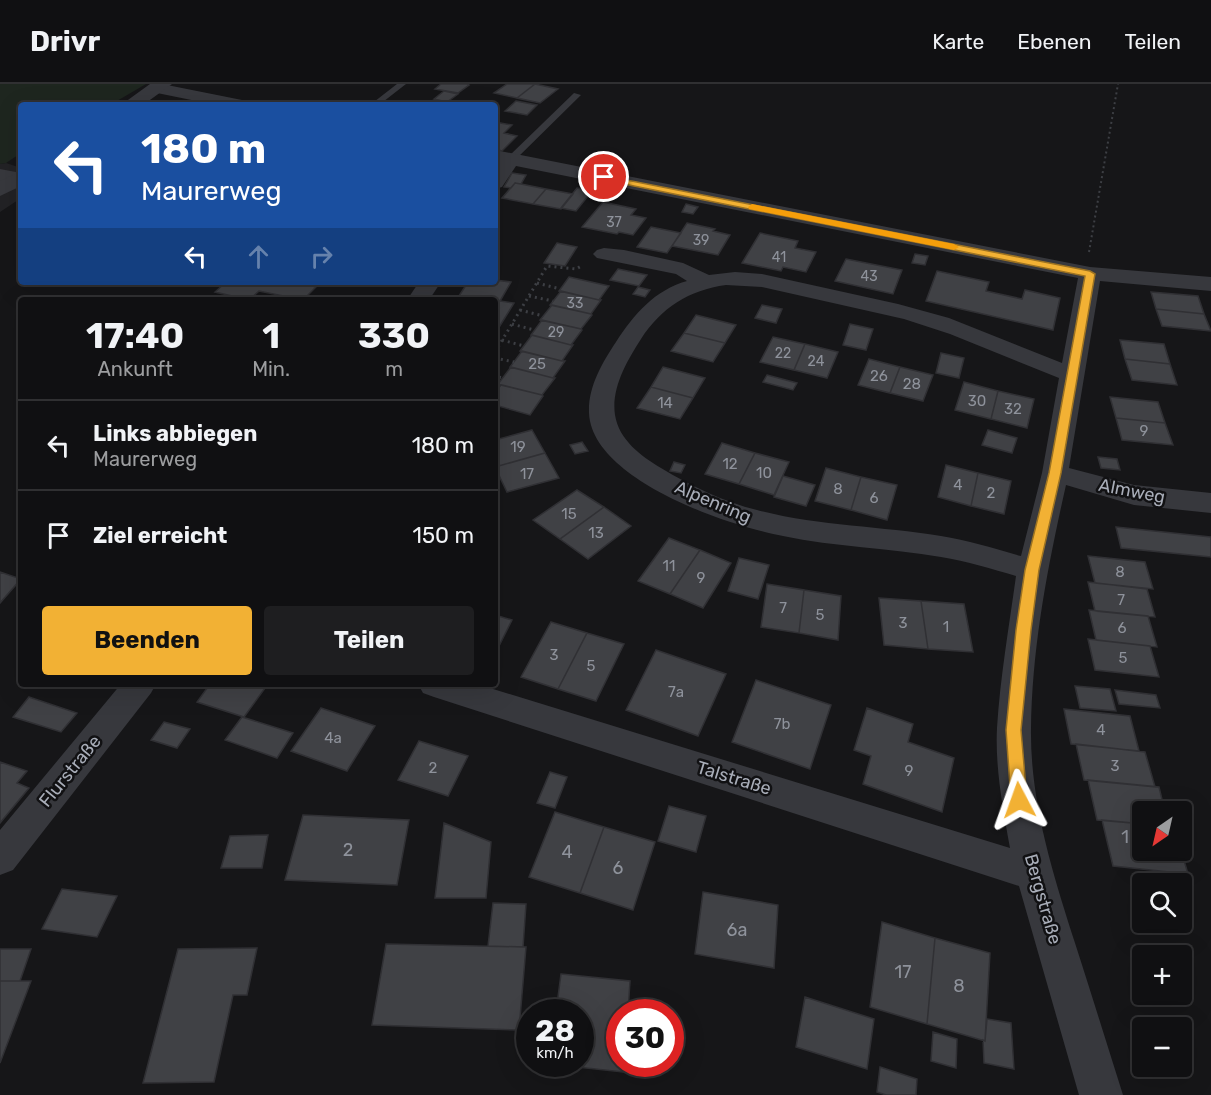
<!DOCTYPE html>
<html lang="de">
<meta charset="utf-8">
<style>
body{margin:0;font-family:Rubik,sans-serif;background:#1e1e20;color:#f1f3f6;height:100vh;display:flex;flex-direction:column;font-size:22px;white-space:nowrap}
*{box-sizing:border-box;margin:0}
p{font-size:20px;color:#9c9d9f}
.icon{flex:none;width:33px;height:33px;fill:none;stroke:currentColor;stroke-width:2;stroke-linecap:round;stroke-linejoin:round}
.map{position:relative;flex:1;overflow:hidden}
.panel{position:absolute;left:18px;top:213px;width:480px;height:390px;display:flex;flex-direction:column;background:#101012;border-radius:6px;box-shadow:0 6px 24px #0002,0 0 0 2px #303032}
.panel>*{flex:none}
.banner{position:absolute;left:18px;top:18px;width:480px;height:183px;border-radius:6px;box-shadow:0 6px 24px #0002,0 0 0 2px #303032;background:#1a4fa0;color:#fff;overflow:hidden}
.needle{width:39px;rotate:214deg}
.tools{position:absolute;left:1132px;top:717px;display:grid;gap:12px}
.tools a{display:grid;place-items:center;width:60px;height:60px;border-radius:6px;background:#101012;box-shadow:0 6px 24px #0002,0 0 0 2px #303032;font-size:30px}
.speed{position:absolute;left:516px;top:915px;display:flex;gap:12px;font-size:30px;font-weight:700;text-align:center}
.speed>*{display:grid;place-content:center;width:78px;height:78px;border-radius:50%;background:#101012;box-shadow:0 6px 24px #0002,0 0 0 2px #303032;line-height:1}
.speed small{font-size:15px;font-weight:400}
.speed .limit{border:9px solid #d22;background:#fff;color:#111}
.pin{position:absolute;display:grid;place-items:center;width:51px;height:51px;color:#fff;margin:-26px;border:3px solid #fff;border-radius:50%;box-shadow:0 2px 6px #0007}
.me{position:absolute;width:66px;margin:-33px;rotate:356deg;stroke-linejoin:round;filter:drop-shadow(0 0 4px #0008)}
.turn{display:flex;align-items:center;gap:21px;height:126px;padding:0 24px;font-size:27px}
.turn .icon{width:78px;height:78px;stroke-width:2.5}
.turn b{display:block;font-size:42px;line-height:51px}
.lanes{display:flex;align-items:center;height:57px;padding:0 24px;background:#0003;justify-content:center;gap:30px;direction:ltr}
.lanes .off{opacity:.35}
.eta{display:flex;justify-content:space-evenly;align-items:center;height:102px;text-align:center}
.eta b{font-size:36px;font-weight:700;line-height:42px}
.button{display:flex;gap:12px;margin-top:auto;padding:12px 24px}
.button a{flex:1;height:69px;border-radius:6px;background:#f2b134;color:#111;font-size:24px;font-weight:700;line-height:69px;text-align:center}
.button a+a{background:#1e1e20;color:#f1f3f6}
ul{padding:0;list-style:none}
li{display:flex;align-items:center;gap:18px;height:90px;padding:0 24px;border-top:2px solid #303032}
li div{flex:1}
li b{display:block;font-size:22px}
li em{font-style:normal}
header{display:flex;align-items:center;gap:36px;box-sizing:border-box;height:84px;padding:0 30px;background:#101012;border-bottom:2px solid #303032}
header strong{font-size:28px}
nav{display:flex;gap:33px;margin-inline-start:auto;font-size:21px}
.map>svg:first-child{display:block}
.built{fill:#222225}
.green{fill:#1e261f}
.building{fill:#404145;stroke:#303034;stroke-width:1.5}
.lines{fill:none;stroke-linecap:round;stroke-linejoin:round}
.path-far1{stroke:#3d3f44;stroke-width:2;stroke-dasharray:2 3;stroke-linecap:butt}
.path{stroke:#3d3f44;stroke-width:3;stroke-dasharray:2 4;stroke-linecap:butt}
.service{fill:#37383d;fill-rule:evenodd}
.minor{fill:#37383d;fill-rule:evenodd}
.tertiary{fill:#37383d;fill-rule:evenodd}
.route{fill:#f2b134;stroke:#9d7322;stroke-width:1.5}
.slow{fill:#f59e0b}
.labels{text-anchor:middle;stroke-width:5;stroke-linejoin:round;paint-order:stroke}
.far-number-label{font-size:14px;fill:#8e929b}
.number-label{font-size:15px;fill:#8e929b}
.street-label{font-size:18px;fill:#a8adb8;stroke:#111113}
.near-number-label{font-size:18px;fill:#8e929b}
</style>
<header>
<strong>Drivr</strong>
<nav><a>Karte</a><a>Ebenen</a><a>Teilen</a></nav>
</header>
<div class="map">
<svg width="1211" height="1011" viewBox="0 0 1211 1011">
<rect width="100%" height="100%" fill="#161618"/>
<path class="built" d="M 6,79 L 21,84 L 21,114 L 0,128 L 0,80 Z"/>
<path class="green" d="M 0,0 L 146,0 L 110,21 L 21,21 L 21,69 L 6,79 L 0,80 Z"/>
<path class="building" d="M 441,0 L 467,0 L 469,1 L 458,9 L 435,5 Z
M 507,0 L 535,0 L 517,14 L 494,9 Z
M 535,0 L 558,5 L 540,19 L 517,14 Z
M 444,7 L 458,10 L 447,18 L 434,15 Z
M 516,17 L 537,21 L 527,31 L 505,27 Z
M 495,38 L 512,41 L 504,49 L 517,52 L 502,67 L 495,65 Z
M 512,89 L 526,91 L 521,100 L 515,99 L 511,104 L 504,103 Z
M 515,99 L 521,100 L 546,105 L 533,120 L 502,114 Z
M 577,104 L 592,107 L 576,127 L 561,124 Z
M 546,105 L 573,110 L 561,125 L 533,120 Z
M 603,118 L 636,125 L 631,131 L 646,134 L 633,151 L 619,148 L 617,150 L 582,143 Z
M 686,120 L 698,123 L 693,130 L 682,128 Z
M 687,139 L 715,145 L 713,147 L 730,151 L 718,171 L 672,162 Z
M 651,143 L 681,149 L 667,169 L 637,163 Z
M 760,149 L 798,157 L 795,164 L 816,168 L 806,188 L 783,183 L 781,187 L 742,179 Z
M 557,159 L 577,163 L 565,182 L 544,179 Z
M 915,170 L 928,172 L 925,181 L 912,179 Z
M 846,175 L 902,186 L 893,210 L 835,197 Z
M 618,185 L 647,191 L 639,202 L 610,196 Z
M 937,187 L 989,198 L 986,207 L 1022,215 L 1025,206 L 1060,214 L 1053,246 L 926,217 Z
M 569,193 L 609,202 L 599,216 L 559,207 Z
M 495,196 L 511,198 L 500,217 L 514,219 L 498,245 L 495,245 L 495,216 L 457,215 L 468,198 L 495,198 Z
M 226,198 L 245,200 L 248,198 L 295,198 L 316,203 L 303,216 L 259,207 L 249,216 L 215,208 Z
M 638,203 L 650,206 L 645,213 L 633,210 Z
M 561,207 L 599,216 L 601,216 L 591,230 L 550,221 Z
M 1151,208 L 1198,212 L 1204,230 L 1156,225 Z
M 552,221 L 591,230 L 592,231 L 581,245 L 540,236 Z
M 762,221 L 782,225 L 776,239 L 755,234 Z
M 1156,225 L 1204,230 L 1211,247 L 1162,242 Z
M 696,231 L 736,241 L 725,259 L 684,249 Z
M 542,236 L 581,245 L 582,246 L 571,261 L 531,251 Z
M 850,240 L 873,245 L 866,266 L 843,261 Z
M 684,249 L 725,259 L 713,278 L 671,267 Z
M 532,251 L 571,261 L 573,261 L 562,277 L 520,267 Z
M 773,253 L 805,260 L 794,286 L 760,278 Z
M 1120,256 L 1164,260 L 1170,280 L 1125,275 Z
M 805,260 L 838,268 L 827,294 L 794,286 Z
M 522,267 L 562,277 L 565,277 L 553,294 L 510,283 Z
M 941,269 L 964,274 L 959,294 L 936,289 Z
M 869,275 L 900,283 L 890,309 L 858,301 Z
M 1125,275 L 1170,280 L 1177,301 L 1132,296 Z
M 511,283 L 553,294 L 555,294 L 542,311 L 498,300 Z
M 663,283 L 705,294 L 693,314 L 651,303 Z
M 900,283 L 933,291 L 923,317 L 890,309 Z
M 767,291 L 797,299 L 793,306 L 763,298 Z
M 964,298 L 998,307 L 991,335 L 955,326 Z
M 501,301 L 542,311 L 543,312 L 530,331 L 495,321 L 495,308 Z
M 651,303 L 693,314 L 680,335 L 637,324 Z
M 998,307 L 1034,315 L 1027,344 L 991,335 Z
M 1110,313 L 1158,318 L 1165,339 L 1116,334 Z
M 1116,334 L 1165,339 L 1173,361 L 1122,356 Z
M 532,346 L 545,369 L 495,383 L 495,356 Z
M 988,346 L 1017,354 L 1012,369 L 982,361 Z
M 582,358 L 588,367 L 575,370 L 570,361 Z
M 722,359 L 755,369 L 739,400 L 705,390 Z
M 545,369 L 559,394 L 507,408 L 495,383 Z
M 755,369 L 789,378 L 774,411 L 739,400 Z
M 1098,373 L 1117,375 L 1120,386 L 1101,384 Z
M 674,378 L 685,381 L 681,389 L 670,387 Z
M 946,381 L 978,389 L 971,422 L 938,413 Z
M 826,384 L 861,393 L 851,426 L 815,417 Z
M 978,389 L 1011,397 L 1004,430 L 971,422 Z
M 783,392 L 815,401 L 806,422 L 774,413 Z
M 861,393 L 897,401 L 887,436 L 851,426 Z
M 577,406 L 604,423 L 560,455 L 533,436 Z
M 604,423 L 631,442 L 588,475 L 560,455 Z
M 1116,443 L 1211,453 L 1211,473 L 1121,464 Z
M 669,454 L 700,466 L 670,510 L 638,497 Z
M 700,466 L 731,479 L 703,524 L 670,510 Z
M 1088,472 L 1145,478 L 1153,505 L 1095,499 Z
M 739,474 L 769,481 L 758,515 L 728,507 Z
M 0,488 L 21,495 L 0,519 Z
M 1088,498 L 1147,505 L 1155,533 L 1095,527 Z
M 767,500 L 804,506 L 799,549 L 761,543 Z
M 804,506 L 841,512 L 838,556 L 799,549 Z
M 879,514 L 921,517 L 928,565 L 884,561 Z
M 921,517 L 964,520 L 973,568 L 928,565 Z
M 1089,526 L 1148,532 L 1157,563 L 1096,556 Z
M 495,531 L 512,536 L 495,570 Z
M 551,538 L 587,549 L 558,605 L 521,593 Z
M 587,549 L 624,560 L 596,617 L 558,605 Z
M 1088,555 L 1150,562 L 1159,593 L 1095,586 Z
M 656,566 L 726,590 L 698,652 L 626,626 Z
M 756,596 L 831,621 L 810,685 L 732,658 Z
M 210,600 L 268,600 L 244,633 L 197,618 Z
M 1075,602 L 1110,605 L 1116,627 L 1080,624 Z
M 1115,606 L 1156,611 L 1160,624 L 1119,620 Z
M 29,613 L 77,629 L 61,648 L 13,633 Z
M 321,624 L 375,642 L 347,687 L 291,667 Z
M 867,624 L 913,640 L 908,658 L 954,674 L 942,728 L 863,700 L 871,672 L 854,666 Z
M 1064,625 L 1130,632 L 1139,667 L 1071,660 Z
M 242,633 L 293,649 L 277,674 L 225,656 Z
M 164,638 L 190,645 L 177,664 L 151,656 Z
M 419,657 L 468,672 L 448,712 L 398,696 Z
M 1076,660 L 1145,668 L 1155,703 L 1084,696 Z
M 0,678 L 27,687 L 17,699 L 29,704 L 0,739 Z
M 550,688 L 567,693 L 555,724 L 537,719 Z
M 1088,696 L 1159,703 L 1165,728 L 1143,728 L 1143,740 L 1097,736 Z
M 669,722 L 706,732 L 696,768 L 658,757 Z
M 555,728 L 604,743 L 580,809 L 529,793 Z
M 303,731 L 409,736 L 397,801 L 285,796 Z
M 1102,736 L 1143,740 L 1143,766 L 1181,766 L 1188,790 L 1113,782 Z
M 444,739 L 491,758 L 486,814 L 435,814 Z
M 604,743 L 655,758 L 633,826 L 580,809 Z
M 268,751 L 262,784 L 221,784 L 230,752 Z
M 62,805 L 117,812 L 97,853 L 42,845 Z
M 703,808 L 778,821 L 774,884 L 695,870 Z
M 493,819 L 526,820 L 523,863 L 488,862 Z
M 882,838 L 935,854 L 927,940 L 870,923 Z
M 935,854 L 990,869 L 985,957 L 927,940 Z
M 386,860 L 526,863 L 519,946 L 372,941 Z
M 257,864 L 247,911 L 233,911 L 214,998 L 143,999 L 178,865 Z
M 0,865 L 31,865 L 20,897 L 0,897 Z
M 561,890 L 630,897 L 628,928 L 620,928 L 620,980 L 624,980 L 623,988 L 549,980 L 580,980 L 580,928 L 556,928 Z
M 0,897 L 31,897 L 0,979 Z
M 805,913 L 874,935 L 867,985 L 796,963 Z
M 987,935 L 1011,939 L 1014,985 L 984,979 L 983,956 L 985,957 Z
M 933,948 L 957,955 L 956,984 L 931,977 Z
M 880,983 L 917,995 L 916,1011 L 886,1011 L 877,1008 Z"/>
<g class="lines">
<path class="path-far1" d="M 1089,168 L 1118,0"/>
<path class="path" d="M 537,199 L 560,205
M 529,212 L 553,217
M 520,226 L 543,232
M 512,240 L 534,246
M 502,256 L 524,262
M 495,268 L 547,182 L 576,185 L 583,181
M 495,274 L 514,278
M 495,289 L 498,293 L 503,294"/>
<path class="service" d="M 397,0 L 406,0 L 379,21 L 370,21 Z
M 574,9 L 581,11 L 514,77 L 508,77 L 508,73 Z"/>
<path class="minor" d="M 151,0 L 162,0 L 242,16 L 248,17 L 251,21 L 216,21 L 157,9 L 151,8 L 149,4 Z
M 495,66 L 1090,183 L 1211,193 L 1211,207 L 1100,197 L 1069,384 L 1134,401 L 1211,409 L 1211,429 L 1134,421 L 1066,401 C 1048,481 1032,562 1031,645 C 1030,718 1053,790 1075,859 C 1091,909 1107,960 1123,1011 L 1079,1011 L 1019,802 L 434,613 L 423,609 L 418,600 L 477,600 L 1010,764 C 1003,725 995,684 997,644 C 1000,594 1009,543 1016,492 C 992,485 967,477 941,473 C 889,464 835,463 783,452 C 729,442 592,396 589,329 C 588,303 602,279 616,258 C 634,230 655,206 687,197 L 676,190 L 597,174 L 593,170 L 597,166 L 604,164 L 624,166 L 683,179 L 709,191 L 735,188 L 762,190 L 898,220 L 949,234 L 1062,279 L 1078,194 L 516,82 L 502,103 L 495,105 L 495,85 L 499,78 L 495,78 ZM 726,201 L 762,203 L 904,235 L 950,250 L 1059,294 L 1042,389 L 1021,472 C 995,465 968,456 941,452 C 880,442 817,442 757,426 C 724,418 691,402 661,384 C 641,372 619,356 615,331 C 611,304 627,277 641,255 C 661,224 689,206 726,201 Z
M 0,85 L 21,89 L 21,99 L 0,97 Z
M 419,198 L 441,198 L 429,216 L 407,216 Z
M 121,600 L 156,600 L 151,609 L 13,786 L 0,791 L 0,746 Z"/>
<path class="tertiary" d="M 150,0 L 172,0 L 143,21 L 121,21 Z
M 21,87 L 21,102 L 0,112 L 0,97 Z"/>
</g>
<path class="route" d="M 601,91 L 1090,187 L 1095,190 L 1061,389 L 1039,486 L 1031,546 L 1021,646 L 1027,716 L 1024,721 L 1019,723 L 1013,721 L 1011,716 L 1006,646 L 1016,546 L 1025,486 L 1049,389 L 1085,192 L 604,96 L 601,95 Z"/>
<path class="slow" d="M 752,120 L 954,160 L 959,163 L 954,166 L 749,125 L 748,123 Z"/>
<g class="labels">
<g class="far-number-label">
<text x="614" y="143">37</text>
<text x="701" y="161">39</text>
<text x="779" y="178">41</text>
<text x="869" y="197">43</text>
<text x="575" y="224">33</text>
<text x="556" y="253">29</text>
<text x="783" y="274">22</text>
<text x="816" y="282">24</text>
</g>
<g class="number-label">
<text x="537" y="285">25</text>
<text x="879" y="297">26</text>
<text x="912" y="305">28</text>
<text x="977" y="322">30</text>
<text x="665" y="324">14</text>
<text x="1013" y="330">32</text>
<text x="1144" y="352">9</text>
<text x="518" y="368">19</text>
<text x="730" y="385">12</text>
<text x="764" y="394">10</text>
<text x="527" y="395">17</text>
<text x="958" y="406">4</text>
<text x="838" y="410">8</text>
<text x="991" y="414">2</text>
<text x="874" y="419">6</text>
<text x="569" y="435">15</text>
<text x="596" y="454">13</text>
<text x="669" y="487">11</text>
<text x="1120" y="493">8</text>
<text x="701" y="499">9</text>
<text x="1121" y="521">7</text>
<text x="783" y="529">7</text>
<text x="820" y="536">5</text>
<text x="903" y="544">3</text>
<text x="946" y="548">1</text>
<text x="1122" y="549">6</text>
<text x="554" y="576">3</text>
<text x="1123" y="579">5</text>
<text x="591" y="587">5</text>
<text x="676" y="613">7a</text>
<text x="782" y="645">7b</text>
<text x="1101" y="651">4</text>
<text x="333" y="659">4a</text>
<text x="1115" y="687">3</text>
<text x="433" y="689">2</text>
<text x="909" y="692">9</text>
</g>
<g class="street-label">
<text transform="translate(1132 407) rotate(11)" y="6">Almweg</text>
<text transform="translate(713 418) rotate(23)" y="6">Alpenring</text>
<text transform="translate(70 687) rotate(-51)" y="6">Flurstraße</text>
<text transform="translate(734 694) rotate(17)" y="6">Talstraße</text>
<text transform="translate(1043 815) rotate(74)" y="6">Bergstraße</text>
</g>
<g class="near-number-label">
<text x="1125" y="759">1</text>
<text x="348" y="772">2</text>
<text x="567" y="774">4</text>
<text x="618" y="790">6</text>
<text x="737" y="852">6a</text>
<text x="903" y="894">17</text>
<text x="959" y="908">8</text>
</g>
</g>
</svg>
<div class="tools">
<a><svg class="needle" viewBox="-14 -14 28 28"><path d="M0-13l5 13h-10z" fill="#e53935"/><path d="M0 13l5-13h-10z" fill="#9c9d9f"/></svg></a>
<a><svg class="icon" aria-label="search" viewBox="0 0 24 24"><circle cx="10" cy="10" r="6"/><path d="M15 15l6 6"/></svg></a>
<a>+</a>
<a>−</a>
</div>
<div class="speed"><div>28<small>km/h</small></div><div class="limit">30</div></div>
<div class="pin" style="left:604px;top:93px;background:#d93025"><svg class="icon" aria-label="arrive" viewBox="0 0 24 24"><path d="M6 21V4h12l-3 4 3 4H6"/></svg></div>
<svg class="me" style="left:1019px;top:716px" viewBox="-20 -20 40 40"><path d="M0-17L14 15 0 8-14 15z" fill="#f2b134" stroke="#fff" stroke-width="4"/></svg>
<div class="banner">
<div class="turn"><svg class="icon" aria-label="left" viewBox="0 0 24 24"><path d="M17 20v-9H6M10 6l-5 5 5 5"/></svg><div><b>180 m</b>Maurerweg</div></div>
<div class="lanes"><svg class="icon" aria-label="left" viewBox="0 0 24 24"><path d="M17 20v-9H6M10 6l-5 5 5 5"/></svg><svg class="icon off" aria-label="ahead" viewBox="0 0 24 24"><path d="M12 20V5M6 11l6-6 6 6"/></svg><svg class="icon off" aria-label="right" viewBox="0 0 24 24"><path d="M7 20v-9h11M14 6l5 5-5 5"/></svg></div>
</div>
<section class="panel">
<div class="eta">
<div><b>17:40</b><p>Ankunft</p></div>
<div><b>1</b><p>Min.</p></div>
<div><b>330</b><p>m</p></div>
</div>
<ul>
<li><svg class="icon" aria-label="left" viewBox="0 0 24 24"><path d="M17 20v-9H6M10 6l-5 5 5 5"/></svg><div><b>Links abbiegen</b><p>Maurerweg</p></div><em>180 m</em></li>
<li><svg class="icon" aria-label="arrive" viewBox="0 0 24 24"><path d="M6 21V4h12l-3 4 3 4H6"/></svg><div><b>Ziel erreicht</b></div><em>150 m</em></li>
</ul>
<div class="button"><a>Beenden</a><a>Teilen</a></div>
</section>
</div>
